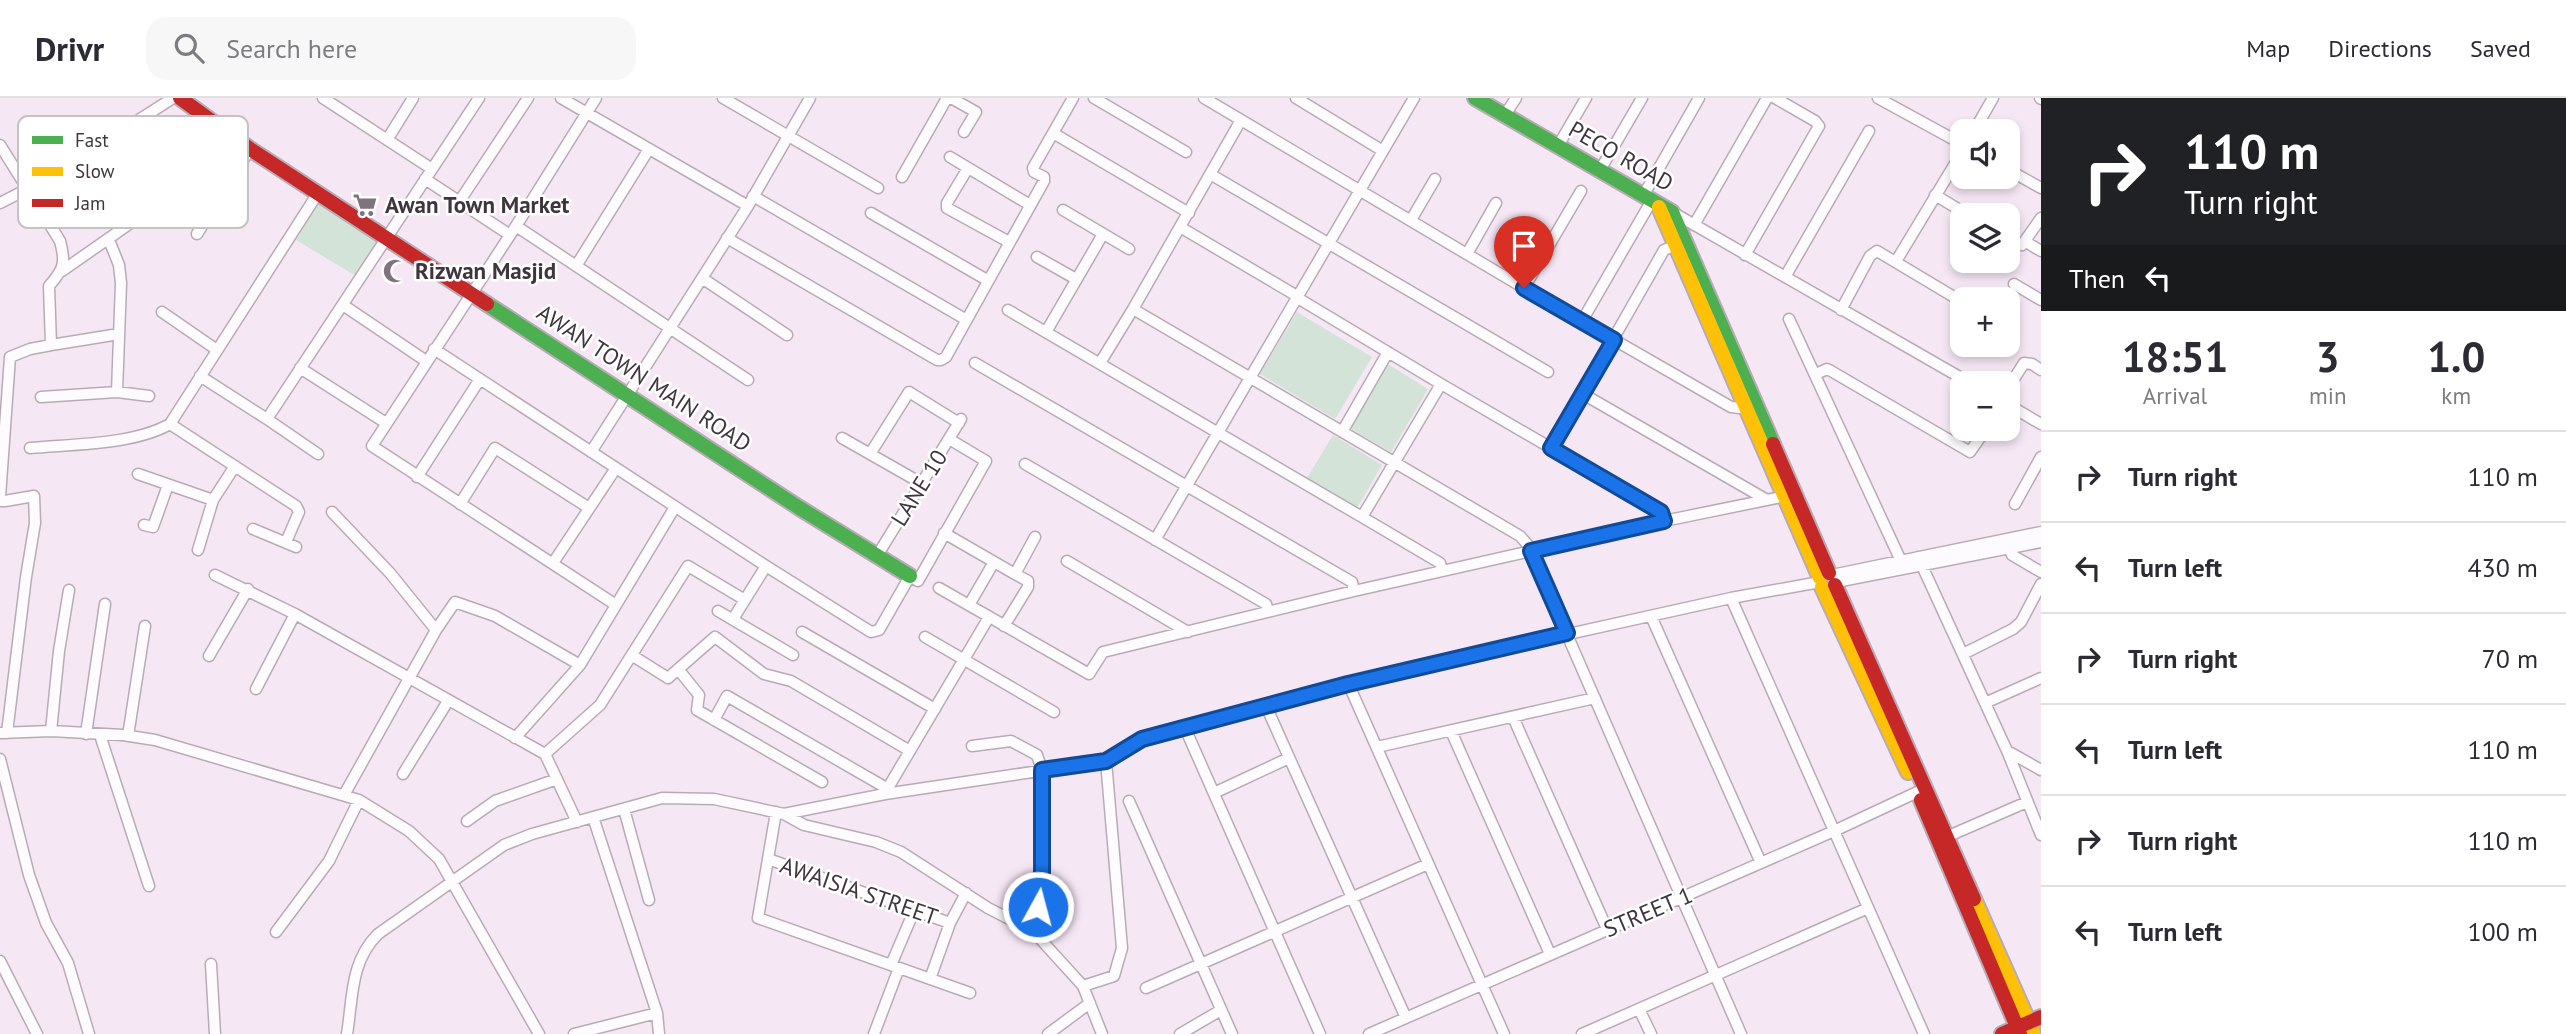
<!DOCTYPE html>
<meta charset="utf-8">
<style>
body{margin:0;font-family:"PT Sans",sans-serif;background:#f7f7f7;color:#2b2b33;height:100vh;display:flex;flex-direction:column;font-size:26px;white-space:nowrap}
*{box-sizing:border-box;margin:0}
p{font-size:23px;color:#7c7c81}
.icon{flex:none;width:38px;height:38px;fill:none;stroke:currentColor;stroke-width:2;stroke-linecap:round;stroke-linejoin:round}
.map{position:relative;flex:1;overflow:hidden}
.details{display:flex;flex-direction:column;background:#fff;width:525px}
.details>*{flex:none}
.hud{background:#202124;color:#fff;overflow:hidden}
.controls{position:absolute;left:1950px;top:21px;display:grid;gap:14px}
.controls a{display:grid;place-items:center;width:70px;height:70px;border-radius:14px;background:#fff;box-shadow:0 4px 10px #0003;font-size:35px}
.pin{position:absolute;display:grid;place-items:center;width:60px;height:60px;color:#fff;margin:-72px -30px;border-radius:50% 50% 50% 0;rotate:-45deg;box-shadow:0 0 7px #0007}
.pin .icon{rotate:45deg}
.me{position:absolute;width:77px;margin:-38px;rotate:7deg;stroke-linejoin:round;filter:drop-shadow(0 0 5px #0008)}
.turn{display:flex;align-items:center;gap:24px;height:147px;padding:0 28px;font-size:32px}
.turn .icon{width:91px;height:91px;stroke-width:2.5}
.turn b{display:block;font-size:49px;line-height:60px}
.then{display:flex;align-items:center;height:66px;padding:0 28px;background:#0003;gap:14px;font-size:26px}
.eta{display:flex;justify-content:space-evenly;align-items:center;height:119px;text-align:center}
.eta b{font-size:42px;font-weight:700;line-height:49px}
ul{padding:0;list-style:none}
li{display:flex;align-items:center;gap:21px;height:91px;padding:0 28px;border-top:2px solid #e1e1e2}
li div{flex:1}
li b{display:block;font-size:26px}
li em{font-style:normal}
header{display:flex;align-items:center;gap:42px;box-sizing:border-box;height:98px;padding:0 35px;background:#fff;border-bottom:2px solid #e1e1e2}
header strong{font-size:33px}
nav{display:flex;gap:38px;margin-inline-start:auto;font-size:24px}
.search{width:490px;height:63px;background:#f7f7f7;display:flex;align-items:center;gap:18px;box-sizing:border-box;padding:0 24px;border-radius:21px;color:#7c7c81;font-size:26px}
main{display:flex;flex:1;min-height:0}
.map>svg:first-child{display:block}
.green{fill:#d3e3d8}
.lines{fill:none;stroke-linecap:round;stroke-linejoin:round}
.street-casing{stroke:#b7acb6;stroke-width:13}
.fast-casing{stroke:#b7acb6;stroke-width:18}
.slow-casing{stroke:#b7acb6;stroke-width:18}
.jam-casing{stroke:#b7acb6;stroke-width:18}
.street{stroke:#fefbfe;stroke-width:10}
.fast{stroke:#4caf50;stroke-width:14}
.slow{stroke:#ffc107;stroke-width:14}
.jam{stroke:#c62828;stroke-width:14}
.route-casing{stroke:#114b97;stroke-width:18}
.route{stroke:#1a73e8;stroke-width:12}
.labels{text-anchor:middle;stroke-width:5;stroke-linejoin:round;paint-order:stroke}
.street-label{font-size:23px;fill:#3f353f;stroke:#fff}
.poi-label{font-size:23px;font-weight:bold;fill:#3f353f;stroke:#fff;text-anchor:start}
.key{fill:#fff;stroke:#c5c2c5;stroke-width:2}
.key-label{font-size:19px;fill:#3f353f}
</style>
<header>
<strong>Drivr</strong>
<div class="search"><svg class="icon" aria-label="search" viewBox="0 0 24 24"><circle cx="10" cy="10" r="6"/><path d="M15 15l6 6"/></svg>Search here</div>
<nav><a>Map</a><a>Directions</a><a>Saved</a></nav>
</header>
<main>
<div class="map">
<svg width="2041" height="936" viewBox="0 0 2041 936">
<rect width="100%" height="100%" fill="#f6e7f5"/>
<path class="green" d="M 319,104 L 379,140 L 356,178 L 296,142 Z
M 1297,214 L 1372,259 L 1335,321 L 1260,276 Z
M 1386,265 L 1428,291 L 1391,354 L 1348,329 Z
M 1333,337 L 1382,367 L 1357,410 L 1307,380 Z"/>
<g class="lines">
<g class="street-casing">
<path id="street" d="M 323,0 L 432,71
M 561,0 L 748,108
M 596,0 L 516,128 L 372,348 L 616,507
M 723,0 L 878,90
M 951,0 L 976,14 L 964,34
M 1094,0 L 1186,54
M 1204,0 L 1524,190 L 1731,309 L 1740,310 L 1751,307
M 1296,0 L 1383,53
M 1878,0 L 1962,46
M 2040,0 L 2041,1
M 1505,17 L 1516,0
M 1974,33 L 1993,0
M 1053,35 L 1189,115
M 387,42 L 413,0
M 0,47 L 60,143 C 66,165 64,171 49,188 L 51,247 L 30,251 L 10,259 L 0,399 L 1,403 L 5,403 L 34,398 L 35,425 L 26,479 L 7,635
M 1558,48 L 1586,0
M 950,59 L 1030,107
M 968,70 L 947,105 L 947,110 L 1009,144
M 2007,71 L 2041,90
M 1600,72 L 1642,0
M 1210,76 L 1548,274
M 902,79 L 947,0
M 425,81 L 510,137
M 164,91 L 207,120
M 1935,97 L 1968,117
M 753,98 L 965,221
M 1643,98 L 1699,0
M 459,104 L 528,0
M 0,105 L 43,83 L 173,0
M 1063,112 L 1129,151
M 1672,114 L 1970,285
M 871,115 L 987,182
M 1411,122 L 1435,81
M 1694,127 L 1767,0
M 516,128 L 748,282
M 1180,129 L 1297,198
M 197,136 L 250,51
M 727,140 L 937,262 L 941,262 L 946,259 L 1044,83 L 1044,79 L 1034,74 L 1033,70 L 1073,0
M 2007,140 L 2022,147 L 2041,120
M 109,142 L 119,167 L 121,185 L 117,294
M 2026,144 L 2041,153
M 1467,156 L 1496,105
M 1745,157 L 1819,28 L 1815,23 L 1775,0
M 1037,159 L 1076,181
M 1894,162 L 1898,160 L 1962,54
M 576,168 L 649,51
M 62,173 L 155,108
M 1785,179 L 1869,33
M 702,180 L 787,237
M 2014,186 L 2041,202
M 1524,190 L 1581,93
M 1296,199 L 1441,286 L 1362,419 L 1440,465 L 1442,473
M 343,207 L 426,263
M 1133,211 L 1520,438 L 1528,447 L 1741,936
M 1008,212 L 1362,419
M 1841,212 L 1870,158 L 1877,153 L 1959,202
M 162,214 L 217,252
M 1789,221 L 1901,463
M 1582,223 L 1652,102
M 1046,234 L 1103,136
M 51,247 L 119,236
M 434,251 L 766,468 L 871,534 L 879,532 L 910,478 L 918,483 L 986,363 L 949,341
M 975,265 L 1352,484 L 1354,493
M 1100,265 L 1133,211 L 1241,22
M 300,270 L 386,325
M 1816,276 L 1827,271 L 1831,273 L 1970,354 L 1986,331
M 200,278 L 267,321 L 479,0
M 1441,286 L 1661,414 L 1664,423
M 2007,292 L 2024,265 L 2032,266 L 2041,272
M 1583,296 L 1767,402
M 41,299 L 117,294 L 149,298
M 2007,306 L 2041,326
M 267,321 L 318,356
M 170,326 L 296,408 L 299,414 L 286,444
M 1342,334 L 1388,254
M 842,340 L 921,385
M 30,350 C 73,346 133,347 170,326 L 318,95
M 1551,350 L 1664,152 L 1681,145
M 591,354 L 748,108 L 810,0
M 870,356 L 909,294 L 959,325
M 1025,366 L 1266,506 L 1268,513
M 138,376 L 213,402
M 417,379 L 480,281
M 460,406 L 495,350 L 589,410
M 2015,406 L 2041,359
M 332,414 L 390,475 L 436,532
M 144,427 L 153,429 L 168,387
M 253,431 L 296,449
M 944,435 L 1015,476
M 1155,442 L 1414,0
M 2008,446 L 2012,457 L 2041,474
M 198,452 L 213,402 L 235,368
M 877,458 L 961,321
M 1918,459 L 2008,655 L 2041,737
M 1067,463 L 1188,534
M 553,465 L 616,370
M 215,477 L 295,516 L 545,656 L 577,724
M 1832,477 L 2041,434
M 1836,484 L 2041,444
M 939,490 L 1089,576 L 1103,554 L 1354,493 L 1664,423 L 1791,397
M 1731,500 L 1924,936
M 969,507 L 994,464
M 718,513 L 793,557
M 1651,518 L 1761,765
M 733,521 L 766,468
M 1004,528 L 1028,489 L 1028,483 L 1015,476 L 1035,439
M 802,534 L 935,611
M 925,539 L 1054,614
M 1963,556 L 2013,531 L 2021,524 L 2041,486
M 209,558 L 248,491
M 633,558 L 668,580 L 715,539 L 764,576 L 791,583 L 910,653
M 678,571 L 699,597 L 697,612 L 822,684
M 1348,585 L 1504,936
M 256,591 L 295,516
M 1985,605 L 2041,580
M 1266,608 L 1406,920
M 1513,619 L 1607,831
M 714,622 L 727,598 L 888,691
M 1185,630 L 1320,936
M 51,633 L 59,553 L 69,492
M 1451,633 L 1550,856
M 0,635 L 51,633 L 123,637 L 155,642 L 359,702 L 409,733 L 439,761 L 539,936
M 86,636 L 105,506
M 100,637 L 149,788
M 128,638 L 145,528
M 515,640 L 580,567 L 675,409
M 972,648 L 1011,643 L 1037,657 L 1042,672 L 1043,785 L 1033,833
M 1377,649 L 1595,600
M 2008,655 L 2011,655 L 2041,672
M 545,656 L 600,607 L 688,468 L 745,502
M 0,661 L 29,777 L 46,825 L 68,865 L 89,936
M 403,676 L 448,603
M 885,695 L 989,519
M 1214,695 L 1289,660
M 344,697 L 436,532 L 455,504 L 495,518 L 580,567
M 1129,703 L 1232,936
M 624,711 L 649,802
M 776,714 L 758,820 L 970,895
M 784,716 L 804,727 L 876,744 L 901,754 L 988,810 L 1033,833 L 1083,888 L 1102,936
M 593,719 L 657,915 L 659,936
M 467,723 L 495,703 L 557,681
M 1944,740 L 2027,704
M 768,761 L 950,825
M 276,834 L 329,763 L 359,702
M 0,863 L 37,936
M 211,866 L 215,936
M 891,867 L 914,813
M 930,881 L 950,825 L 966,795
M 1083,888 L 1114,878 L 1122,850 L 1106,663
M 1146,890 L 1428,766
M 1639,911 L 1651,936
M 347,936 C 353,899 350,864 378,836 L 504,747 L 532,736 L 662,700 L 714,701 L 784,716 L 885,696 L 1106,663 L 1142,641 L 1348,585 L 1731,500 L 1820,484
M 574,936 L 657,915
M 874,936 L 899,870
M 1048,936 L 1090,905
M 1180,936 L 1221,912
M 1369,936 L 1834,733 L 1926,690
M 1582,936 L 1868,810"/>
</g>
<g class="fast-casing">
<path id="fast" d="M 1475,0 L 1672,114 L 1773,346
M 487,206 L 798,409 L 910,478"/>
</g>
<g class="slow-casing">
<path id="slow" d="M 1659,109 L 1820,480
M 1822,489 L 1908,674
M 1974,801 L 2033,934"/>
</g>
<g class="jam-casing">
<path id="jam" d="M 180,0 L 250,51 L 487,206
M 1773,346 L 1829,475
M 1835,487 L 1974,801
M 1921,702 L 2020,936
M 2002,936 L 2041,919"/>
</g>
<use href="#street" class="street"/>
<use href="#fast" class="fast"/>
<use href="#slow" class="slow"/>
<use href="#jam" class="jam"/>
</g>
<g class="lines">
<g class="route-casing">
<path id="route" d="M 1038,809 L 1042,785 L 1042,672 L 1106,663 L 1142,641 L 1348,586 L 1567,535 L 1531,453 L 1664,423 L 1661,414 L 1551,350 L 1614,242 L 1524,190"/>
</g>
<use href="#route" class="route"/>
</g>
<defs>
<g id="supermarket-bare" transform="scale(1.89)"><path d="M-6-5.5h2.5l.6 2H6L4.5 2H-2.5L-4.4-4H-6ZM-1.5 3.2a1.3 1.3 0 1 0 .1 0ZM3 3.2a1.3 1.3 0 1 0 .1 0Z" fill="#7f737f" stroke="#fff" stroke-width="2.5" paint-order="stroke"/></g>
<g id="mosque-bare" transform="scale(1.89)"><path d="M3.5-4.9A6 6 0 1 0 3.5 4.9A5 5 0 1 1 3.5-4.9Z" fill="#7f737f" stroke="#fff" stroke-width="2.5" paint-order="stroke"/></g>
</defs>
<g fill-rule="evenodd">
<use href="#supermarket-bare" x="365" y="107"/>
<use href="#mosque-bare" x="395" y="173"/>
</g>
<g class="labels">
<g class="street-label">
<text transform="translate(1621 58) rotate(30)" y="8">PECO ROAD</text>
<text transform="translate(644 280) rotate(33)" y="8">AWAN TOWN MAIN ROAD</text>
<text transform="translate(919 390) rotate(-58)" y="8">LANE 10</text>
<text transform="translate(859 793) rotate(19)" y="8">AWAISIA STREET</text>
<text transform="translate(1648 814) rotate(-23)" y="8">STREET 1</text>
</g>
<g class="poi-label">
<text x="385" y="115">Awan Town Market</text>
<text x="415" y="181">Rizwan Masjid</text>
</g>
</g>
<rect x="18" y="18" width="230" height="112" rx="10" class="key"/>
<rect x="32" y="38" width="31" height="8" fill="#4caf50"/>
<rect x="32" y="69" width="31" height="9" fill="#ffc107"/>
<rect x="32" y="101" width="31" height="8" fill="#c62828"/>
<g class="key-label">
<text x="75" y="49">Fast</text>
<text x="75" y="80">Slow</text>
<text x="75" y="112">Jam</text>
</g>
</svg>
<div class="controls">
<a><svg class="icon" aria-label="sound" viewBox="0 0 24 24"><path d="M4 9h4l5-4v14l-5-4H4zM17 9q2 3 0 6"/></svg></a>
<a><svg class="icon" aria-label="layers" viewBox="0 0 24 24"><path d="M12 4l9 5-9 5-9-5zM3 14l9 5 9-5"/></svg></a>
<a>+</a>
<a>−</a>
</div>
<div class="pin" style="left:1524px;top:190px;background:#d93025"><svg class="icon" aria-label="arrive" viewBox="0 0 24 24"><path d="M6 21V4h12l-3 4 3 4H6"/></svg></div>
<svg class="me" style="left:1038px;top:809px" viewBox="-20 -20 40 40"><circle r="17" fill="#1a73e8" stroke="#fff" stroke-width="3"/><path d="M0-11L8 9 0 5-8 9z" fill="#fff"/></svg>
</div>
<section class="details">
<div class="hud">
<div class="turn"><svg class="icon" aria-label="right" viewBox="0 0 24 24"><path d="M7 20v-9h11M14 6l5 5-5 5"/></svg><div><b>110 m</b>Turn right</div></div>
<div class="then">Then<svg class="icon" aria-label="left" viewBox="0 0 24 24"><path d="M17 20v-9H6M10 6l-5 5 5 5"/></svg></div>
</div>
<div class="eta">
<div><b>18:51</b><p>Arrival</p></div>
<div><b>3</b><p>min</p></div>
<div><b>1.0</b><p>km</p></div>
</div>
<ul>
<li><svg class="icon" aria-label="right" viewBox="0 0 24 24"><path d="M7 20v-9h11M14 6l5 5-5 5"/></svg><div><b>Turn right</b></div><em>110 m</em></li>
<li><svg class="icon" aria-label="left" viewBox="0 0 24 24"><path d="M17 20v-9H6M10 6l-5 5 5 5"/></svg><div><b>Turn left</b></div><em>430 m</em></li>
<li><svg class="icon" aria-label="right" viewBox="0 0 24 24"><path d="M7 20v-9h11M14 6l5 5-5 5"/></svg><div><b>Turn right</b></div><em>70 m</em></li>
<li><svg class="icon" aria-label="left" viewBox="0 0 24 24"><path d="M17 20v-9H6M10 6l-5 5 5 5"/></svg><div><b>Turn left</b></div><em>110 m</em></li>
<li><svg class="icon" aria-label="right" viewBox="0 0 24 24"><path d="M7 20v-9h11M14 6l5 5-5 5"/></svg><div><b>Turn right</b></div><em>110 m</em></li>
<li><svg class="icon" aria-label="left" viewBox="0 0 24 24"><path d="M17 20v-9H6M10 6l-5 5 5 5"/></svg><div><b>Turn left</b></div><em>100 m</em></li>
</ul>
</section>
</main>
